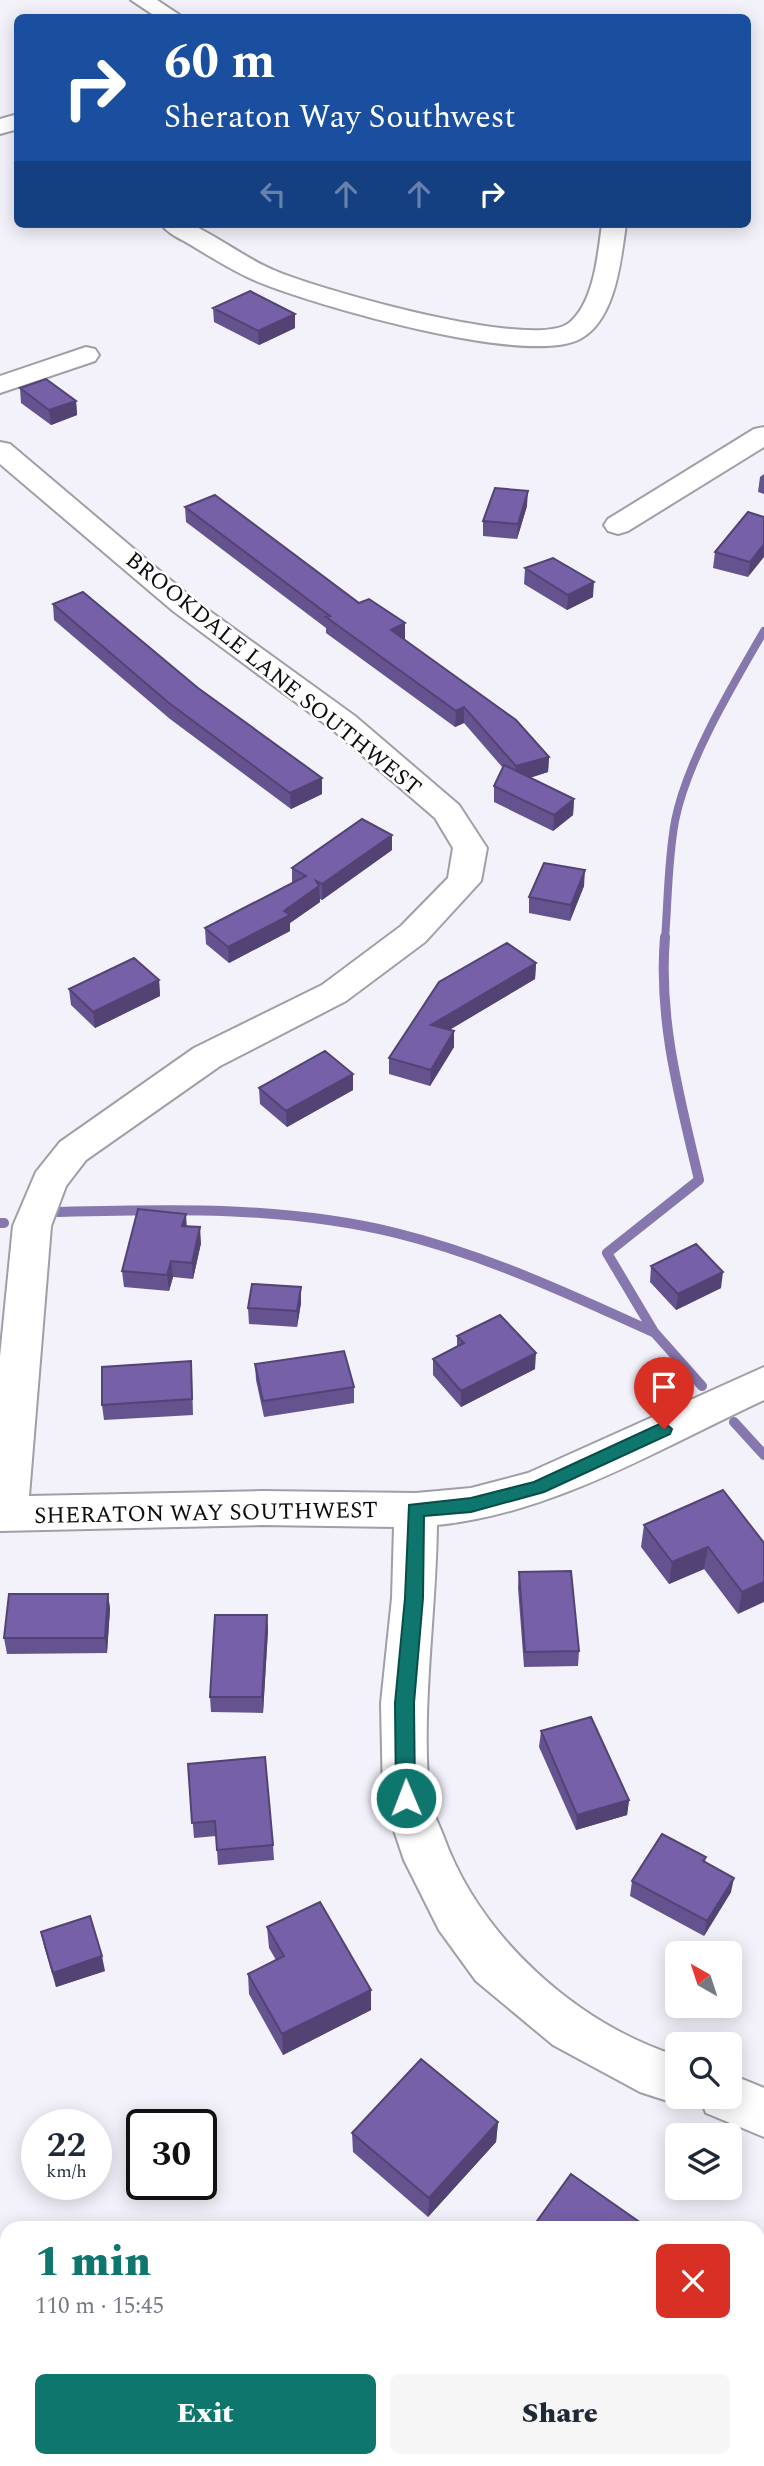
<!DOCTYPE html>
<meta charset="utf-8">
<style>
body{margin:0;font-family:Spectral,serif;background:#f6f6f7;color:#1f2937;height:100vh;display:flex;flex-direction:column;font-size:26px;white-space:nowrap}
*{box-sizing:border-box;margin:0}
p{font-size:23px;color:#747a83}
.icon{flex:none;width:38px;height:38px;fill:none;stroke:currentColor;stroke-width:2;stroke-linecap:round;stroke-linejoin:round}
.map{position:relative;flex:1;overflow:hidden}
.side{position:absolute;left:0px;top:2221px;width:765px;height:247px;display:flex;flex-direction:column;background:#fff;border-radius:21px 21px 0 0;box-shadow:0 4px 18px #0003}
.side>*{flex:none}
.hud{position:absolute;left:14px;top:14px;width:737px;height:214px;border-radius:10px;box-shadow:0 4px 18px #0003;background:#1a4fa0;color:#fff;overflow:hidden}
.needle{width:46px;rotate:321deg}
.tools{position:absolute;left:665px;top:1941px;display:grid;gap:14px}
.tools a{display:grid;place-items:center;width:77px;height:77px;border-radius:10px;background:#fff;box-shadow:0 4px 18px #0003;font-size:35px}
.speed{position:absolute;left:21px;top:2109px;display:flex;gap:14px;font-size:35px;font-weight:700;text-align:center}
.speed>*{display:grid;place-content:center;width:91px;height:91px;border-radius:50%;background:#fff;box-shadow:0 4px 18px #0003;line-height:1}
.speed small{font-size:18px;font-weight:400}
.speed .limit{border:4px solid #111;border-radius:10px;background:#fff;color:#111}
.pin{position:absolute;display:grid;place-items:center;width:60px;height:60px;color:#fff;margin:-72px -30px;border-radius:50% 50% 50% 0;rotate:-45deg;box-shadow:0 0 7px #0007}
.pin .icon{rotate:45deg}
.me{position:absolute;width:77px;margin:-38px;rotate:359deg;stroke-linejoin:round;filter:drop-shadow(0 0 5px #0008)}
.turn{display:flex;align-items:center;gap:24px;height:147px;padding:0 35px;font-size:32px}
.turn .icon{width:91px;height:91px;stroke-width:2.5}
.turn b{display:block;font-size:49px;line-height:60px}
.lanes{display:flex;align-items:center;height:66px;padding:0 35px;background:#0003;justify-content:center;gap:35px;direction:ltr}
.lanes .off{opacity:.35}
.round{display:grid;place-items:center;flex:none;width:74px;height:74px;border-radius:10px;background:#f6f6f7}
.headline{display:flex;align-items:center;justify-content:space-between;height:119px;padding:0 35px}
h1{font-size:42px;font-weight:800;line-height:52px;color:#0f766e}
.action{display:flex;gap:14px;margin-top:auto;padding:14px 35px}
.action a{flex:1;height:80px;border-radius:10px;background:#0f766e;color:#fff;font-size:28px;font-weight:800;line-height:80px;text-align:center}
.action a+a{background:#f6f6f7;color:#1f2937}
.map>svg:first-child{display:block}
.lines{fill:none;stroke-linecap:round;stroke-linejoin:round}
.stream-far1{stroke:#8677ae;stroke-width:8}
.stream{stroke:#8677ae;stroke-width:10}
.minor-casing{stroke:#a09ea6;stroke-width:4}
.minor{fill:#fff;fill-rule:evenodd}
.wall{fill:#655390}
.shaded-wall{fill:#534375}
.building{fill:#7660a7;stroke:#534375;stroke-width:2}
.route{fill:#0f766e;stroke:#0a4d48;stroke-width:2}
.labels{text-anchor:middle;stroke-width:5;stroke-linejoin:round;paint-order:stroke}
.street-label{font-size:23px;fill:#0e0d10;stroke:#fff}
</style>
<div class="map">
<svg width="764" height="2466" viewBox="0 0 764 2466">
<rect width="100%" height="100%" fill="#f3f1fa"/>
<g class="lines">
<path class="stream-far1" d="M 665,939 C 668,900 668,859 675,821 C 687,760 733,685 764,631"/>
<path class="stream" d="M 665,937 C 658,1021 680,1099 699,1180 L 607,1253 L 654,1332 L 702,1386
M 58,1212 C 171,1209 285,1206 396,1233 C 485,1255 570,1294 653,1332
M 0,1223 L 4,1223
M 734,1422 L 764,1455"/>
<g class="minor-casing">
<path id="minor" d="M 131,0 L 157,0 L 184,18 L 158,18 Z
M 18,114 L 18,129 L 0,134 L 0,119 Z
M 161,224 C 170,224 184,222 192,225 C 221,238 246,259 276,271 C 321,290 533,351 569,323 C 594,303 598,254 602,224 L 626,224 C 621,259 616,320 580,339 C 527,367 313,305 256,281 C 233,271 212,258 191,245 C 181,239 168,234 161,224 Z
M 86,347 L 95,349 L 99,355 L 95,361 L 0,393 L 0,376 Z
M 764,427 L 764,447 L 628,531 L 618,534 L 608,531 L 604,525 L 608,519 L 754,429 Z
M 0,442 L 10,444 L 193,599 L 355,716 L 459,805 L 487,848 L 481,881 L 425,942 L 346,1001 L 220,1066 L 86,1160 L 66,1186 L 51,1226 L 29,1496 L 262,1491 L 416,1493 L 471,1488 L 528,1473 L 764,1367 L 764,1400 C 661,1448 552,1514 437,1525 C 436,1615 421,1705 429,1795 C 430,1808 438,1822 443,1835 C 479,1936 575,2023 677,2056 L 677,2096 L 695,2097 L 677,2104 L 640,2092 L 553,2045 L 476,1981 L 439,1930 L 404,1860 L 383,1798 L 381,1703 L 392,1598 L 394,1527 L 262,1525 L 0,1531 L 0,1357 L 13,1226 L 36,1172 L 60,1142 L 194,1048 L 322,985 L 401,926 L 448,878 L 453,848 L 435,818 L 333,730 L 173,611 L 0,464 Z
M 730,2074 L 764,2088 L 764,2137 L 706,2113 L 699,2096 L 730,2096 Z"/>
</g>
<use href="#minor" class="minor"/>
</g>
<path class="wall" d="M 213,308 L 295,328 L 259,345 L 214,322 Z
M 20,388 L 76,401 L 77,415 L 51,425 L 21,403 Z
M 764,474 L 764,494 L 758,492 L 760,477 Z
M 527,506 L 517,539 L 483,536 L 483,521 Z
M 185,507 L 359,603 L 405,623 L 405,639 L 404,639 L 549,757 L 548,772 L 530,778 L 574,799 L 573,815 L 553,831 L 494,802 L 494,786 L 503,768 L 464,723 L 455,727 L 326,633 L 326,628 L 186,522 Z
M 764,517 L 748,577 L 713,568 L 715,552 Z
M 525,568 L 593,597 L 567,610 L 524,584 Z
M 53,604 L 198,688 L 322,778 L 322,794 L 291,809 L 170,719 L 54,620 Z
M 392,850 L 322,900 L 320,899 L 320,902 L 290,923 L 290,931 L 229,963 L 206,944 L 205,928 L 292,883 L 292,868 Z
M 584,886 L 570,921 L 529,913 L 529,897 Z
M 536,963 L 535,979 L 449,1030 L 454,1031 L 454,1047 L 430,1086 L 389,1074 L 389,1058 Z
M 159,980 L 160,996 L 95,1028 L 71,1005 L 69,989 Z
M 353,1074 L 353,1090 L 287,1127 L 260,1104 L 259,1088 Z
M 187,1226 L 201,1243 L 193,1279 L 173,1277 L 169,1291 L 124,1287 L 122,1271 Z
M 651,1266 L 721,1288 L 676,1310 L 650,1282 Z
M 301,1303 L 297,1327 L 249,1324 L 248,1308 Z
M 457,1336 L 535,1369 L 461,1407 L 433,1375 L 433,1359 L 457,1347 Z
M 255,1364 L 354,1387 L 354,1403 L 264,1417 L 256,1380 Z
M 192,1377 L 193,1415 L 104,1420 L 102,1405 Z
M 644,1525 L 764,1543 L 738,1614 L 704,1569 L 669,1584 L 641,1547 Z
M 519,1572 L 579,1651 L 578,1666 L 524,1667 L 518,1588 Z
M 108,1594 L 110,1609 L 107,1653 L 7,1654 L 4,1638 Z
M 267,1615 L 268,1630 L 263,1713 L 211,1712 L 210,1697 Z
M 541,1731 L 629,1800 L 627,1815 L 576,1830 L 539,1747 Z
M 188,1764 L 273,1845 L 274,1860 L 218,1865 L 216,1836 L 194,1838 Z
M 706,1857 L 705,1862 L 731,1892 L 704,1936 L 630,1896 L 632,1881 Z
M 267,1927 L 371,1990 L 371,2010 L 283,2055 L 249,1994 L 248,1974 L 276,1960 L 269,1948 Z
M 41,1932 L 105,1971 L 56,1987 L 44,1946 Z
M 498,2122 L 496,2142 L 428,2217 L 353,2152 L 352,2133 Z
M 537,2221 L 648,2228 L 537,2228 Z
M 764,2326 L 764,2344 L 759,2341 Z"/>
<path class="shaded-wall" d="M 295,314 L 295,328 L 259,345 L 258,331 Z
M 76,401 L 77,415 L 51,425 L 49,410 Z
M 528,491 L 527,506 L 517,539 L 518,524 Z
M 764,544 L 764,557 L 748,577 L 750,562 Z
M 594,582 L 593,597 L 567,610 L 568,595 Z
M 405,623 L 405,639 L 391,645 L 391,630 Z
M 464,707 L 464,723 L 455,727 L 456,711 Z
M 549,757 L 548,772 L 515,782 L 516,766 Z
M 322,778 L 322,794 L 291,809 L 290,793 Z
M 574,799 L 573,815 L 553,831 L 554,815 Z
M 392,835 L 392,850 L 322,900 L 322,884 Z
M 585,870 L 584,886 L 570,921 L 571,905 Z
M 319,886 L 320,902 L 290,923 L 290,931 L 229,963 L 228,947 L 284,911 Z
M 536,963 L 535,979 L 431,1041 L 431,1025 Z
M 159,980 L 160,996 L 95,1028 L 93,1012 Z
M 454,1031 L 454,1047 L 430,1086 L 431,1070 Z
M 353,1074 L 353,1090 L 287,1127 L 286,1111 Z
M 186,1214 L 187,1230 L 182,1226 Z
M 200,1227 L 201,1243 L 193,1279 L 192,1263 Z
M 171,1261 L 173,1277 L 169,1291 L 167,1275 Z
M 723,1272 L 721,1288 L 676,1310 L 678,1294 Z
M 301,1287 L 301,1303 L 297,1327 L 297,1311 Z
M 536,1353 L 535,1369 L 461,1407 L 461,1391 Z
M 708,1547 L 704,1569 L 669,1584 L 672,1562 Z
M 764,1582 L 764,1602 L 738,1614 L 742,1592 Z
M 108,1594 L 110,1609 L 107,1653 L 105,1638 Z
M 267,1615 L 268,1630 L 263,1713 L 262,1697 Z
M 629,1800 L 627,1815 L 576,1830 L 577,1815 Z
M 734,1878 L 731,1892 L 704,1936 L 707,1921 Z
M 102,1956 L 105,1971 L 56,1987 L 53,1973 Z
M 371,1990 L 371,2010 L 283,2055 L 282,2034 Z
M 498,2122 L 496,2142 L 428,2217 L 429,2198 Z"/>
<path class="building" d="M 250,291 L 295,314 L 258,331 L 213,308 Z
M 46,379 L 76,401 L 49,410 L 20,388 Z
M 495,488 L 528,491 L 518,524 L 483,521 Z
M 215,495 L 359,603 L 369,599 L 405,623 L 391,630 L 516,720 L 549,757 L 516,766 L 464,707 L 456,711 L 326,617 L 330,616 L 185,507 Z
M 748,512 L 764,517 L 764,544 L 750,562 L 715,552 Z
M 553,558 L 594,582 L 568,595 L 525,568 Z
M 83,592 L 198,688 L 322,778 L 290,793 L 169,703 L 53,604 Z
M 504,765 L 574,799 L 554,815 L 494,786 Z
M 362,819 L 392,835 L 322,884 L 316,881 L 319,886 L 284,911 L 290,915 L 228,947 L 205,928 L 306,876 L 292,868 Z
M 544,863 L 585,870 L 571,905 L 529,897 Z
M 507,943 L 536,963 L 431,1025 L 454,1031 L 431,1070 L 389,1058 L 439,982 Z
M 134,958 L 159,980 L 93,1012 L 69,989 Z
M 325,1051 L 353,1074 L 286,1111 L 259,1088 Z
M 138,1209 L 186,1214 L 182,1226 L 200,1227 L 192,1263 L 171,1261 L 167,1275 L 122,1271 Z
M 696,1244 L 723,1272 L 678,1294 L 651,1266 Z
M 252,1284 L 301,1287 L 297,1311 L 248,1308 Z
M 500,1315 L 536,1353 L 461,1391 L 433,1359 L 464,1343 L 457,1336 Z
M 344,1351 L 354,1387 L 263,1401 L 255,1364 Z
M 191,1361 L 192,1399 L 102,1405 L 102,1367 Z
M 723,1490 L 764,1543 L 764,1582 L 742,1592 L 708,1547 L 672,1562 L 644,1525 Z
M 571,1571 L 579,1651 L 525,1652 L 519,1572 Z
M 9,1594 L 108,1594 L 105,1638 L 4,1638 Z
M 215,1615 L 267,1615 L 262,1697 L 210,1697 Z
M 591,1717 L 629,1800 L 577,1815 L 541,1731 Z
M 265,1757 L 273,1845 L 217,1850 L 215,1821 L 192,1823 L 188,1764 Z
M 662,1834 L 706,1857 L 703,1861 L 734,1878 L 707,1921 L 632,1881 Z
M 320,1902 L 371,1990 L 282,2034 L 248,1974 L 284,1956 L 267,1927 Z
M 90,1916 L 102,1956 L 53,1973 L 41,1932 Z
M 421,2059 L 498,2122 L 429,2198 L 352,2133 Z
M 571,2174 L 648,2228 L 546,2228 L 537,2221 Z"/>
<path class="route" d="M 664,1422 L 672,1429 L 670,1434 L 544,1492 L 471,1512 L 424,1516 L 423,1598 L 414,1703 L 415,1798 L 413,1804 L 399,1804 L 396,1798 L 395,1703 L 405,1598 L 409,1505 L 471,1498 L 534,1482 Z"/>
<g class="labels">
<g class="street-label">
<text transform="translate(274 673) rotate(39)" y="8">BROOKDALE LANE SOUTHWEST</text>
<text transform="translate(206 1512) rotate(-1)" y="8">SHERATON WAY SOUTHWEST</text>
</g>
</g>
</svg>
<div class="tools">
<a><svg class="needle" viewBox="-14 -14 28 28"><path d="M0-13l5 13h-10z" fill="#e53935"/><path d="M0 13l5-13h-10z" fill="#747a83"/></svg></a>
<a><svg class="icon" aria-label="search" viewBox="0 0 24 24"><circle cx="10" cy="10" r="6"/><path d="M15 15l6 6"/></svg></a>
<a><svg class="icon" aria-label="layers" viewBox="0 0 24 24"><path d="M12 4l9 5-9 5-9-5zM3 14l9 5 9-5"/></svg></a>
</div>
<div class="speed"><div>22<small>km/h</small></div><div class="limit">30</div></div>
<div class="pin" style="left:664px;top:1429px;background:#d93025"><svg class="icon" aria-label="arrive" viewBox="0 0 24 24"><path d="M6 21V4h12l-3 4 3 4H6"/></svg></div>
<svg class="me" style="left:406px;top:1798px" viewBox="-20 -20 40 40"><circle r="17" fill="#0f766e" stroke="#fff" stroke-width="3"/><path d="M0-11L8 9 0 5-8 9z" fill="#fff"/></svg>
<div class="hud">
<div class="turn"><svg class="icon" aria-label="right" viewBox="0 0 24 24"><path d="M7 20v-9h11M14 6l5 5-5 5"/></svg><div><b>60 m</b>Sheraton Way Southwest</div></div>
<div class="lanes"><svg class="icon off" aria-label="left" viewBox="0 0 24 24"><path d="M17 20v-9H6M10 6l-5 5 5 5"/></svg><svg class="icon off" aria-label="ahead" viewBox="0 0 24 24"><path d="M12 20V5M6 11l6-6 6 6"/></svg><svg class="icon off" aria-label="ahead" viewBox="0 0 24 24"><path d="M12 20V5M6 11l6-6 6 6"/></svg><svg class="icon" aria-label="right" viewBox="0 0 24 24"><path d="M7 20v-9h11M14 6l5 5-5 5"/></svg></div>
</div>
<section class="side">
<div class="headline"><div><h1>1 min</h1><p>110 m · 15:45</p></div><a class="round" style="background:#d93025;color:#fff"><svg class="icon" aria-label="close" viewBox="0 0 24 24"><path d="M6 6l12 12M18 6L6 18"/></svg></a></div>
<div class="action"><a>Exit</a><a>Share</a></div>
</section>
</div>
